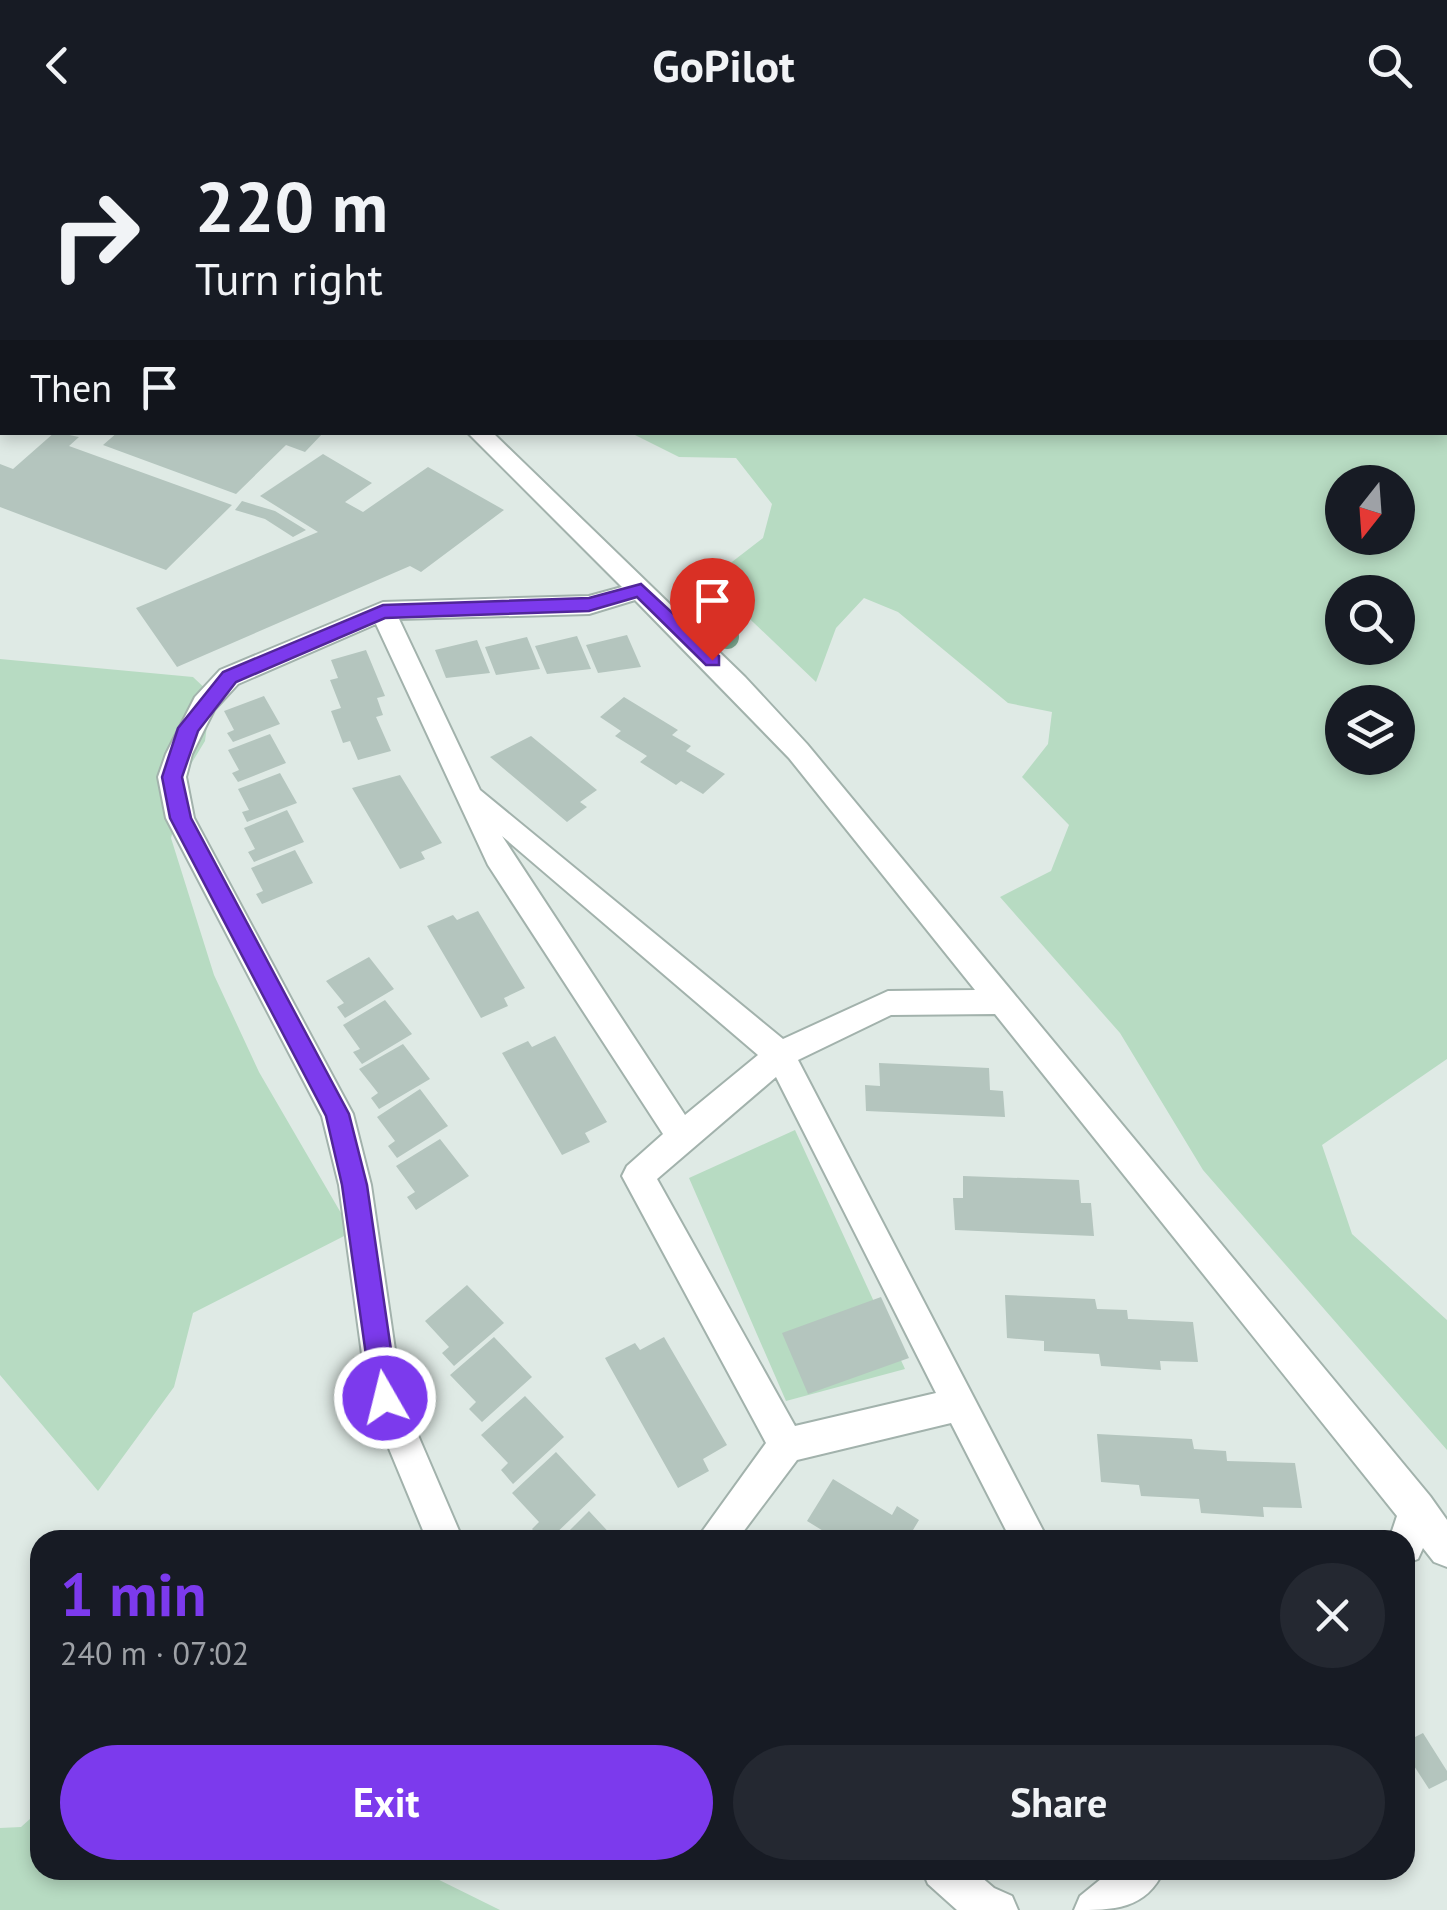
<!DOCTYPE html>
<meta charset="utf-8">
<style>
body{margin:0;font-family:"PT Sans",sans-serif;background:#242831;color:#f1f3f6;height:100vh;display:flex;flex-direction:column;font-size:38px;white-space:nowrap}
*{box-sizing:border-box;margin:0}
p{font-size:32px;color:#9ea1a6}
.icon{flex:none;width:55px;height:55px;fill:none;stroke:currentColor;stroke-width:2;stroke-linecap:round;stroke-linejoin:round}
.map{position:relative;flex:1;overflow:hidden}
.drawer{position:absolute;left:30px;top:1400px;width:1385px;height:350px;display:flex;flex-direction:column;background:#171b24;border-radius:30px;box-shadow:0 5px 15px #0003}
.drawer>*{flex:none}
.hud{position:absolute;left:0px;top:0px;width:1448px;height:305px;box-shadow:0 5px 15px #0003;background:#171b24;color:#f1f3f6;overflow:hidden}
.needle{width:65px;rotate:197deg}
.controls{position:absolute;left:1325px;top:335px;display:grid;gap:20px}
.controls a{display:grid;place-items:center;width:90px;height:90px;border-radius:50%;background:#171b24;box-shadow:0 5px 15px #0003;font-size:50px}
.pin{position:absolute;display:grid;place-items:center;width:85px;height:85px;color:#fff;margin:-102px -42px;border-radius:50% 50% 50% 0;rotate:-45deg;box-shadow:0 0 10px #0007}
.pin .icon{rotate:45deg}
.me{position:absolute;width:110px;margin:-55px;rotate:352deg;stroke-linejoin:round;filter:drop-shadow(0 0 8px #0008)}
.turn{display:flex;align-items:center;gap:35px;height:210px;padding:0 30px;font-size:45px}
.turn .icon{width:130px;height:130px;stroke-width:2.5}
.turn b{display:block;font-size:70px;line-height:85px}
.then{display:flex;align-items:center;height:95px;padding:0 30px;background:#0003;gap:20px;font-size:38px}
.round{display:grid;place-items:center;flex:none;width:105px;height:105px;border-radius:52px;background:#242831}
.head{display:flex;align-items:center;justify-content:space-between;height:170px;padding:0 30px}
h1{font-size:60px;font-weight:800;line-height:75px;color:#7c3aed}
.primary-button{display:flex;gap:20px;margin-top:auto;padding:20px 30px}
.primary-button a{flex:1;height:115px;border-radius:60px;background:#7c3aed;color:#fff;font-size:40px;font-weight:800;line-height:115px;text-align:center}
.primary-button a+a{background:#242831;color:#f1f3f6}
header{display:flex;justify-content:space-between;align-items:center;height:130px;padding:0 30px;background:#171b24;font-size:45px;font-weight:800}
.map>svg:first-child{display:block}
.green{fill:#b7dbc2;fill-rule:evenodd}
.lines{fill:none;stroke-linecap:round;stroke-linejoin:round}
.stream{fill:#86c3cf;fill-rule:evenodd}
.building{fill:#b4c5be}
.minor-casing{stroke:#a2b2ac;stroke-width:4}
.minor{fill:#fff;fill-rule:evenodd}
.tree{fill:#7ca78e}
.route{fill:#7c3aed;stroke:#51269a;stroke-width:2.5}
</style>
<header><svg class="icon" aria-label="back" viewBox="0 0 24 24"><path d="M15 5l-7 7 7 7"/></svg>GoPilot<svg class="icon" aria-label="search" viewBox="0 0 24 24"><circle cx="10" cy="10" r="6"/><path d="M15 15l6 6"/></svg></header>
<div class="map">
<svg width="1447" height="1780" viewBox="0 0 1447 1780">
<rect width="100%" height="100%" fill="#dfeae5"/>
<path class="green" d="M 460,0 L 1447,0 L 1447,929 L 1322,1015 L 1352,1104 L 1447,1190 L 1447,1320 L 1203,1040 L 1120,903 L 1000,767 L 1051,741 L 1069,695 L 1022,647 L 1048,614 L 1052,582 L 1008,573 L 898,482 L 864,468 L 836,498 L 816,552 L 733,473 L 728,435 L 763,408 L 772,374 L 736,328 L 679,327 L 631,303 L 1445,302 L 1445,2 ZM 1342,352 L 1398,352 L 1398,408 L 1342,408 ZM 1398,462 L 1398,518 L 1342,518 L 1342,462 ZM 1342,572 L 1398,572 L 1398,628 L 1342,628 Z
M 0,529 L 193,547 L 211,564 L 205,611 L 191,634 L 171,708 L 214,845 L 259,942 L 352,1102 L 193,1183 L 174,1257 L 98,1361 L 0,1245 Z
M 795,1000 L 905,1239 L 786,1271 L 689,1048 Z
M 40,1680 L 40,1740 L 419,1740 L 500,1780 L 0,1780 L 0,1698 L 21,1697 Z"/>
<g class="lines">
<path class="stream" d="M 100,0 L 108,0 L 107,2 L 99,2 Z
M 0,35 L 2,35 L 2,41 L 0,41 Z"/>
</g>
<path class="building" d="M 55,302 L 79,307 L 69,316 L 232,375 L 166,440 L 0,377 L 0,334 L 13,339 Z
M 118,302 L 324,302 L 305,322 L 286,315 L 236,364 L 103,315 Z
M 323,324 L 372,353 L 345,372 L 363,382 L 428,337 L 504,380 L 421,442 L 410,436 L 177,537 L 136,478 L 318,402 L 260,366 Z
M 242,371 L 275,381 L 306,400 L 293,407 L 265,389 L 235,380 Z
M 627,505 L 641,537 L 598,543 L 586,515 Z
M 577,506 L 591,539 L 547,544 L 535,516 Z
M 527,507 L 540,539 L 496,545 L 485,517 Z
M 477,510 L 490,543 L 446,548 L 435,520 Z
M 366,520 L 385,566 L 377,568 L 383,585 L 376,587 L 391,621 L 358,630 L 350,611 L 343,613 L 331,581 L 341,578 L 330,550 L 338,548 L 331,530 Z
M 264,566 L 280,594 L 233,612 L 227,603 L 234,600 L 224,581 Z
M 624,567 L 678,600 L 672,605 L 691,616 L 686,621 L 725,644 L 703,664 L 681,651 L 676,655 L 640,632 L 647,626 L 615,606 L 621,601 L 600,587 Z
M 270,604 L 286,633 L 238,652 L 232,643 L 239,640 L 228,620 Z
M 531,606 L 597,660 L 580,672 L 587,677 L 567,692 L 490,627 Z
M 280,643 L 297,673 L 247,692 L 242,682 L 249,680 L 238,659 Z
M 400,645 L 442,713 L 421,722 L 425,729 L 400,739 L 352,658 Z
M 287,680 L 304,712 L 254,732 L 248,722 L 255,719 L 244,698 Z
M 295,720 L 313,753 L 262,774 L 256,764 L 263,761 L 251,738 Z
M 478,781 L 525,858 L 504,868 L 508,876 L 481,888 L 427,796 L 453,785 L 457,790 Z
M 369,827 L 394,859 L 345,888 L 337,877 L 344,873 L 326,851 Z
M 385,870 L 412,904 L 362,934 L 353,922 L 360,919 L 343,895 Z
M 555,906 L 607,992 L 585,1003 L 590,1012 L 562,1025 L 502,923 L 528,911 L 532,917 Z
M 403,914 L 430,949 L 379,979 L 371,968 L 378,963 L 359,939 Z
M 879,933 L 989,938 L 990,960 L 1003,961 L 1005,987 L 866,981 L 865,955 L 880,956 Z
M 420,959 L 448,996 L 397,1028 L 388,1016 L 395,1011 L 377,987 Z
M 440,1009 L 469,1046 L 416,1080 L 407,1067 L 415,1062 L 396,1036 Z
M 963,1046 L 1079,1050 L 1081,1073 L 1091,1073 L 1094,1106 L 955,1100 L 953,1068 L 963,1068 Z
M 467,1155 L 504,1193 L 454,1236 L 442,1223 L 449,1217 L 425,1191 Z
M 1005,1165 L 1095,1169 L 1097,1179 L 1127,1180 L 1128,1189 L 1193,1192 L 1198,1232 L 1160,1231 L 1161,1240 L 1101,1236 L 1099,1224 L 1044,1221 L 1044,1211 L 1007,1208 Z
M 881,1167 L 909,1228 L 808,1264 L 782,1203 Z
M 494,1207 L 532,1247 L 482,1292 L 469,1279 L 476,1272 L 450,1245 Z
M 664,1207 L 727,1315 L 703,1329 L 709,1341 L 678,1358 L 605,1228 L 635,1213 L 640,1220 Z
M 525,1266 L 564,1307 L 513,1354 L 501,1340 L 508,1333 L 481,1305 Z
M 1097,1304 L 1192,1309 L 1194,1319 L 1226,1321 L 1227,1331 L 1295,1333 L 1302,1378 L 1263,1377 L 1264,1387 L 1201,1383 L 1199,1369 L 1141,1366 L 1139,1355 L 1101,1352 Z
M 556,1322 L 596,1365 L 549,1410 L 542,1410 L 532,1399 L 539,1392 L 512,1363 Z
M 833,1349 L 892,1385 L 897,1376 L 919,1390 L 907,1410 L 838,1410 L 807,1391 Z
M 589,1381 L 616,1410 L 560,1410 Z
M 1423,1603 L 1447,1641 L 1447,1650 L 1429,1659 L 1405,1622 L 1405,1612 Z"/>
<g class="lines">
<g class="minor-casing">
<path id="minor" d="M 467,302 L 492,302 L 745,547 L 807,614 L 1430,1366 L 1447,1390 L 1447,1437 L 1434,1432 L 1423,1418 L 1418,1429 L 1405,1434 L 1405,1410 L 1389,1410 L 1397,1386 L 995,884 L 891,885 L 798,930 L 1048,1410 L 1011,1410 L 951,1293 L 797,1330 L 737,1410 L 696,1410 L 766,1313 L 622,1046 L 627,1036 L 663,1004 L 488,735 L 376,494 L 238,554 L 214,580 L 192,624 L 186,647 L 194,688 L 353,984 L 371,1055 L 402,1268 L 463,1410 L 427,1410 L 368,1268 L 339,1055 L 322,986 L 166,688 L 158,647 L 166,624 L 195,567 L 220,540 L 383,472 L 589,466 L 622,457 ZM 635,470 L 789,628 L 975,860 L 888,861 L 783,909 L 480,660 L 399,489 L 589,484 ZM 502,706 L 758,925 L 685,985 ZM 776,947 L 936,1263 L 795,1296 L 657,1049 Z
M 922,1740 L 973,1740 L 994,1758 L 1012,1766 L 1018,1780 L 957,1780 L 928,1754 Z
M 1112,1740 L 1164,1740 C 1146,1780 1113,1780 1074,1780 L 1080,1766 Z"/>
</g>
<use href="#minor" class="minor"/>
</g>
<g class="tree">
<circle cx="688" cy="467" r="12"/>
<circle cx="727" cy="507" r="12"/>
</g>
<path class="route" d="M 641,454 L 719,526 L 719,535 L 706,535 L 637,467 L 589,481 L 385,488 L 236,552 L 198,601 L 182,647 L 191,688 L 349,984 L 367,1055 L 398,1268 L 395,1277 L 385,1281 L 376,1277 L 372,1268 L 342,1055 L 326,986 L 170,688 L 162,647 L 178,598 L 223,542 L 383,475 L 589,468 Z"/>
</svg>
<div class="controls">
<a><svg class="needle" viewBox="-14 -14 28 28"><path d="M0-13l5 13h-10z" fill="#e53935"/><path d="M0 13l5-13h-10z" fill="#9ea1a6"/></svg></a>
<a><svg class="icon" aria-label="search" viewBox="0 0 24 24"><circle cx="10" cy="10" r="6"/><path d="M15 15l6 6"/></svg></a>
<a><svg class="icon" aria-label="layers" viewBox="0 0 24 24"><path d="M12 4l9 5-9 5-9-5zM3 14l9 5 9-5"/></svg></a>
</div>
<div class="pin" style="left:712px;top:530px;background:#d93025"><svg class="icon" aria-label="arrive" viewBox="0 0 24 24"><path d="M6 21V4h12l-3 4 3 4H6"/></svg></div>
<svg class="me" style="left:385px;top:1268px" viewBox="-20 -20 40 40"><circle r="17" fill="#7c3aed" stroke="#fff" stroke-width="3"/><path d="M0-11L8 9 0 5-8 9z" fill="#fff"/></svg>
<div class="hud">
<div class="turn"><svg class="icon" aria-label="right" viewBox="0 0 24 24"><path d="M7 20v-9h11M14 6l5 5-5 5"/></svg><div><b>220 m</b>Turn right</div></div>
<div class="then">Then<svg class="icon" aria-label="arrive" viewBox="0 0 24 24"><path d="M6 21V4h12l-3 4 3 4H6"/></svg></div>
</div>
<section class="drawer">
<div class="head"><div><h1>1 min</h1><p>240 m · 07:02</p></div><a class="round"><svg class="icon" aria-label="close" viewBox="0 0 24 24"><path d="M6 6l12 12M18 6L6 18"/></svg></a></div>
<div class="primary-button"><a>Exit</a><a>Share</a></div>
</section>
</div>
